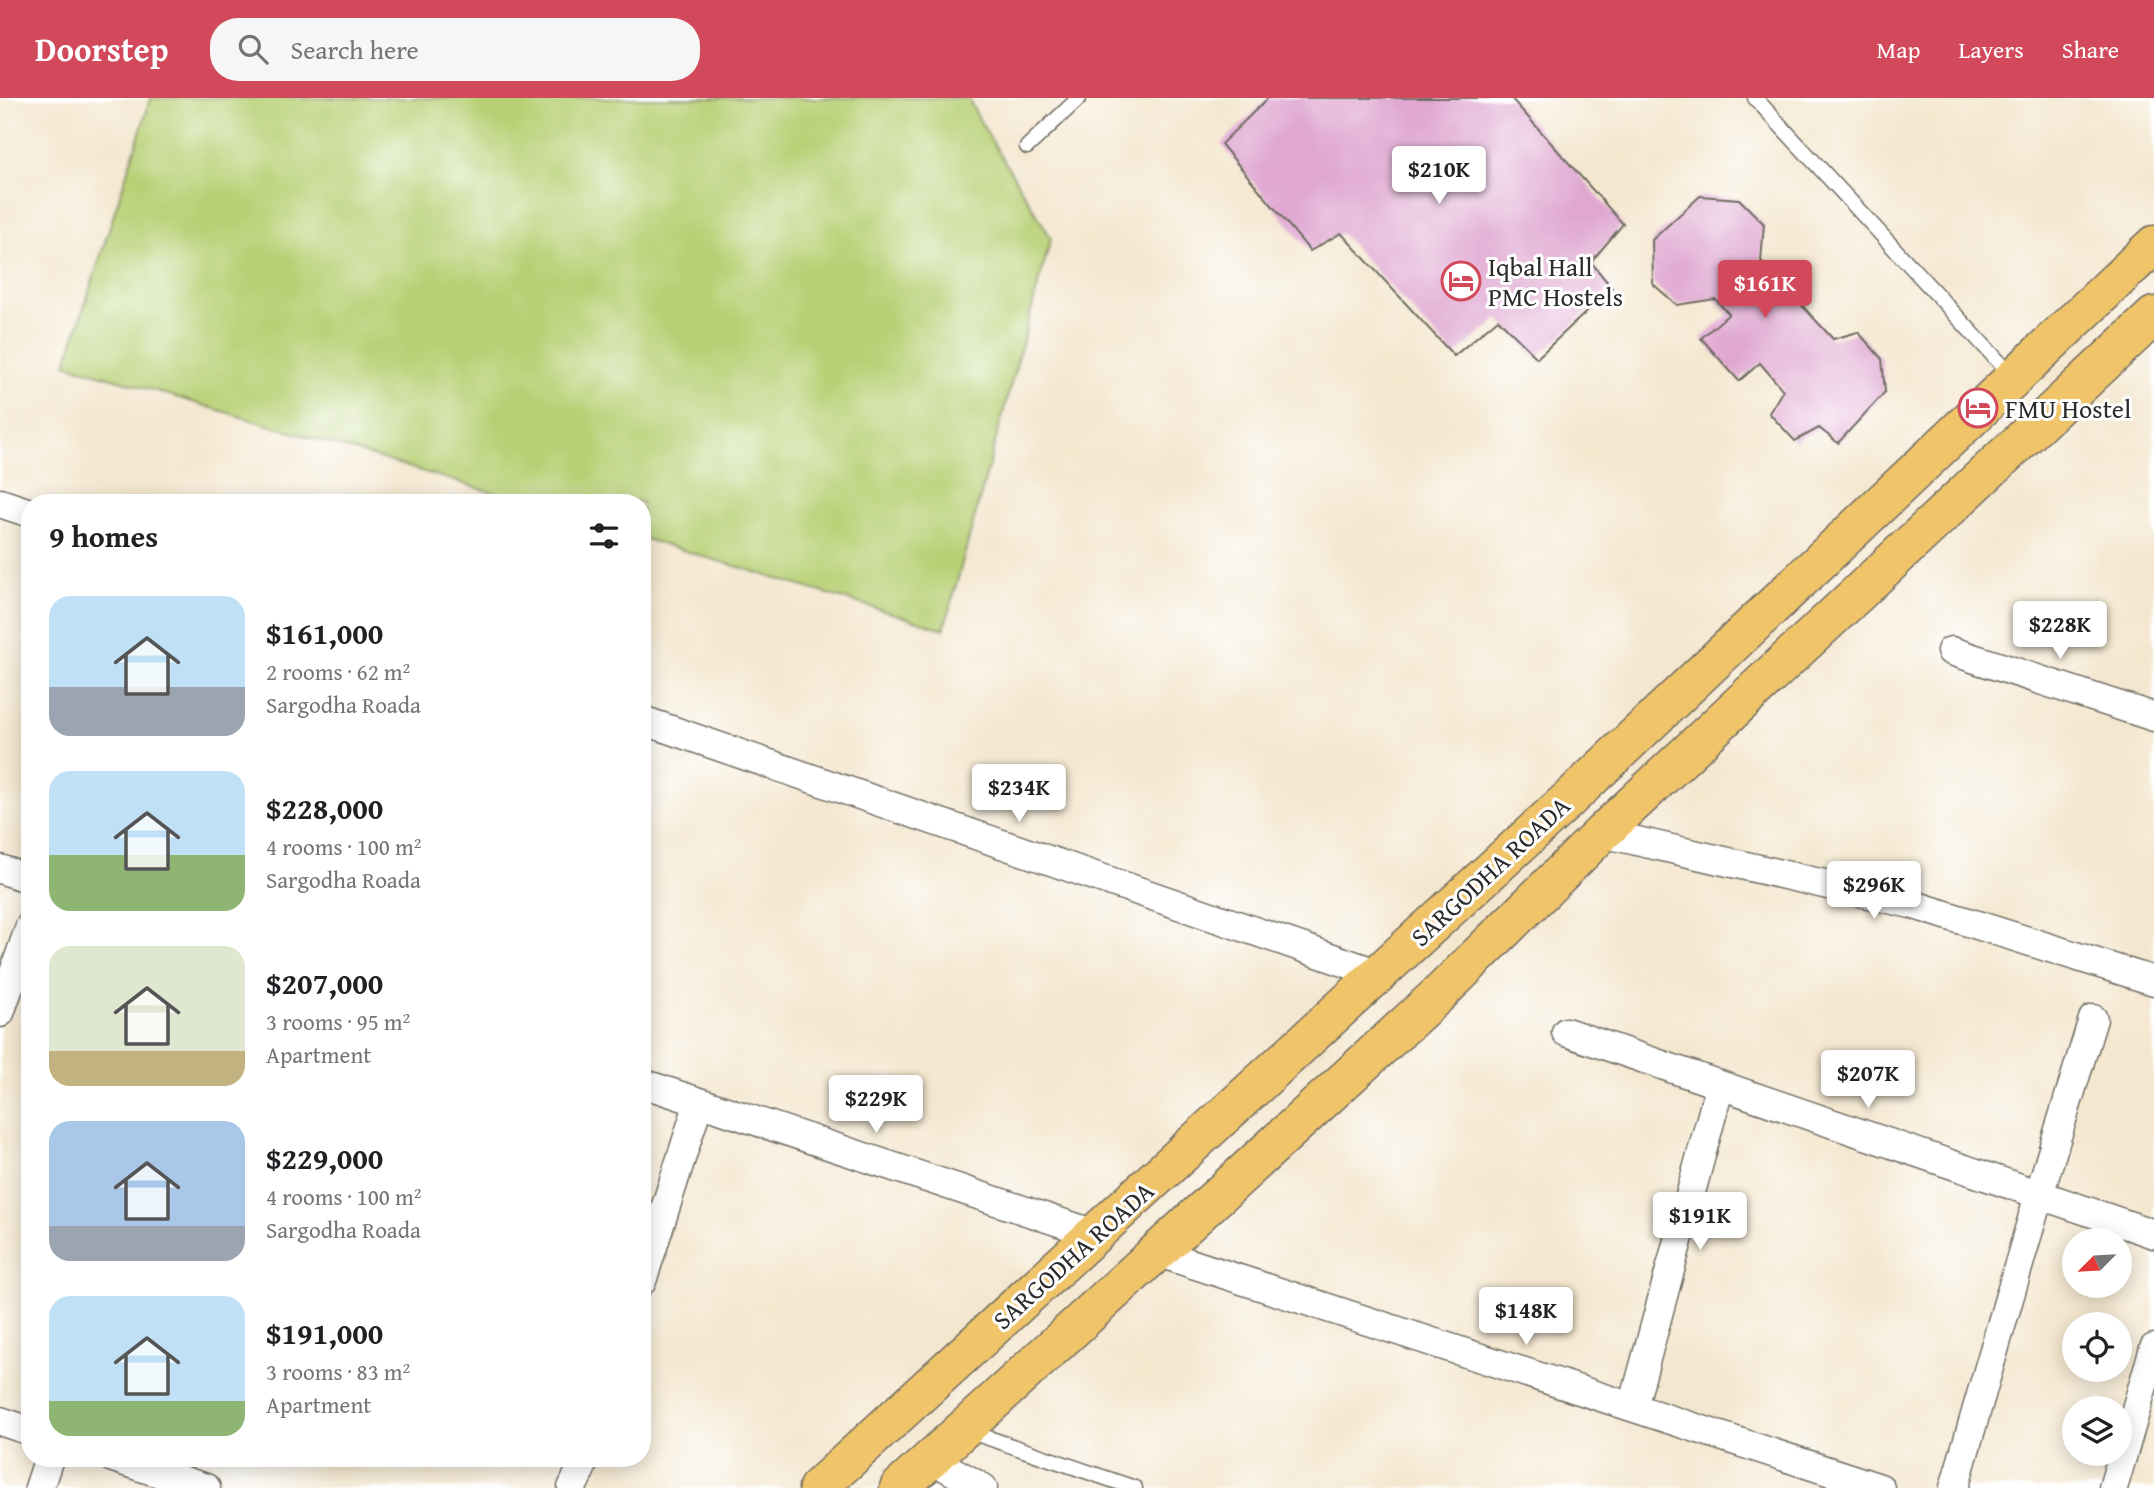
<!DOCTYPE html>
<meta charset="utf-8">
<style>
:root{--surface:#fff;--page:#f6f6f6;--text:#202124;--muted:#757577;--accent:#d1495b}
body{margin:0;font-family:"Gentium Book Plus",serif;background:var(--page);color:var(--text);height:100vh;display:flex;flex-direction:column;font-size:26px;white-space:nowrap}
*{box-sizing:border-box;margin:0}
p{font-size:23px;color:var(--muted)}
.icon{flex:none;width:38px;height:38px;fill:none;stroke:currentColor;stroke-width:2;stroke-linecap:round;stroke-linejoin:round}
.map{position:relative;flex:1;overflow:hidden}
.panel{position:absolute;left:21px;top:396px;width:630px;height:973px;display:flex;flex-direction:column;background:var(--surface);border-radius:28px;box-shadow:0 4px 18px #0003}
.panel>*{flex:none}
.needle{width:46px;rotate:246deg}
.controls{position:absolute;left:2062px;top:1130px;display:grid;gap:14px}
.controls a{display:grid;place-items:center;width:70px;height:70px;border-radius:50%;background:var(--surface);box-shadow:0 4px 18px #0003;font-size:35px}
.price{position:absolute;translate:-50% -60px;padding:0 16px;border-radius:7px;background:#fff;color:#222;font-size:23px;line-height:46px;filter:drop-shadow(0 2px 4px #0008)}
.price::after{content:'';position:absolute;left:50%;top:42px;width:21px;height:16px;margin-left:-10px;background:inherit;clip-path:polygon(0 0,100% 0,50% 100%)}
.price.selected{background:var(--accent);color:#fff}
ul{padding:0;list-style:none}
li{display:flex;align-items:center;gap:21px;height:175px;padding:0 28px}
li span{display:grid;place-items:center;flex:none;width:196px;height:140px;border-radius:21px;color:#555}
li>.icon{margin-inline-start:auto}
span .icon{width:84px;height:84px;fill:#fffc;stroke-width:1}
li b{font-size:30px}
h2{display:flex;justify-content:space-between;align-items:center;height:84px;padding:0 28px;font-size:30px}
header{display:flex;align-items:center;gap:42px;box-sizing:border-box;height:98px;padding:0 35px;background:var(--accent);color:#fff}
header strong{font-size:33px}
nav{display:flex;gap:38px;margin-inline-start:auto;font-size:24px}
.search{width:490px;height:63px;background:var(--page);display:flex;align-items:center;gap:18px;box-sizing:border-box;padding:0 24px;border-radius:28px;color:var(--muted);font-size:26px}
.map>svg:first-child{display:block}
.green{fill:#b8d075;stroke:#727e50;stroke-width:2}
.building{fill:#e0a8d1}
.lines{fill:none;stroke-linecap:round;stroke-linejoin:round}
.service-casing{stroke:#716d64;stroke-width:17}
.minor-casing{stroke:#716d64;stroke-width:31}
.trunk-casing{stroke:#716d64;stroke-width:41}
.service{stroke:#fff;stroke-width:14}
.minor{stroke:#fff;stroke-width:28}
.trunk{stroke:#f0c469;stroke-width:38}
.labels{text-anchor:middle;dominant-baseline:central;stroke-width:6;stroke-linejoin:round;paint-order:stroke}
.poi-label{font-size:26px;fill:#2b2b2b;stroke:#fff;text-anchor:start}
.street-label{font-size:26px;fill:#2b2b2b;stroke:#fff}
</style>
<header>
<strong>Doorstep</strong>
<div class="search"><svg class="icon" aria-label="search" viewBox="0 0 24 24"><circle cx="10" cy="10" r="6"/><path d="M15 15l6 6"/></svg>Search here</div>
<nav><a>Map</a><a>Layers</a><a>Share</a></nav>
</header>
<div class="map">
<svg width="2154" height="1390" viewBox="0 0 2154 1390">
<rect width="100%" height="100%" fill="#fff"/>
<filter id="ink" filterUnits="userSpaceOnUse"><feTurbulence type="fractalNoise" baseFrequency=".0143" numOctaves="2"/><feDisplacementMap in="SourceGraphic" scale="14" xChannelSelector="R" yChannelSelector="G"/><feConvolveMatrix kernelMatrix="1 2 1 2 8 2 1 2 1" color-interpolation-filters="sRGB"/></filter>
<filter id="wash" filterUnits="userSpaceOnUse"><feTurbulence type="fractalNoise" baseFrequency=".00686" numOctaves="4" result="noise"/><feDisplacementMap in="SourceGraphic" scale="28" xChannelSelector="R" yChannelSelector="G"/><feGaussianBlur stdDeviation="1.57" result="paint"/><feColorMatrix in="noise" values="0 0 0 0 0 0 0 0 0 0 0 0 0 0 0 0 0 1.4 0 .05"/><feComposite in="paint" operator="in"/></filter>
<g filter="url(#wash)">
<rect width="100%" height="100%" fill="#f4e7cf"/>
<path class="green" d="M151,0H968L981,25L1051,140L944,531L642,440V404H524L66,266Z"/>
<g id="blocks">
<path class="building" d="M1268,0H1511L1623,126L1591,164L1612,190L1537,260L1498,221L1454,258L1341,135L1310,153L1221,46Z
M1700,98L1739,101L1764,126L1761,163L1833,241L1858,234L1882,261L1885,294L1838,345L1819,330L1795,343L1769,315L1783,292L1760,265L1739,283L1701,240L1729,216L1715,201L1677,207L1653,186L1652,142Z"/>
</g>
</g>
<g filter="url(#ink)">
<use href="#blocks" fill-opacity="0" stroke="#716d64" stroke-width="2"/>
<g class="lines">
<defs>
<path id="service" d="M1755,0L2013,279
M1027,49L1079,0
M968,1333L1135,1390"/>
<path id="minor" d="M0,405L30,415
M1951,553L2154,619
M642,622L1379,876
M1602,735L1911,806L2154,883
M0,771L30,781
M0,915L30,828
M1566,934L2154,1136
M642,985L1095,1136
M1156,1154L1880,1390
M642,1183L699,1004
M1633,1309L1720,987
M0,1323L30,1333
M113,1360L206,1390
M931,1361L983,1390
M39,1390L49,1360
M572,1390L586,1360
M1954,1390L2039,1097L2093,921
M2113,1390L2154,1250"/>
<path id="trunk" d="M818,1390L1569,701L2154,147
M899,1390L1440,895L1602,735L2154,218"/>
</defs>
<use href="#service" class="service-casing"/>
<use href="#minor" class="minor-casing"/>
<use href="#trunk" class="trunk-casing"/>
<use href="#service" class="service"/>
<use href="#minor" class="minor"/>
<use href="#trunk" class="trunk"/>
</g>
</g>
<defs>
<symbol id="hotel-ring" viewBox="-11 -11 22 22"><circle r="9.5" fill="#fff" stroke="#d1495b" stroke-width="1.5"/><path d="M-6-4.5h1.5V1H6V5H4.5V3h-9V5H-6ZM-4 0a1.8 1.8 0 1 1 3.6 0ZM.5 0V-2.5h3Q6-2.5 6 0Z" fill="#d1495b"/></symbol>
</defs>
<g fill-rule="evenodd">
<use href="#hotel-ring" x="1439" y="161" width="44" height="44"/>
<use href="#hotel-ring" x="1956" y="288" width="44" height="44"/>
</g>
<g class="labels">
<g class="poi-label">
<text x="1488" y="168">Iqbal Hall<tspan x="1488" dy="30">PMC Hostels</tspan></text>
<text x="2005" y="310">FMU Hostel</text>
</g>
<g class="street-label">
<text transform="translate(1490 773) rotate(-43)">SARGODHA ROADA</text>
<text transform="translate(1073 1157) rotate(-42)">SARGODHA ROADA</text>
</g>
</g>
</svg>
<div class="controls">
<a><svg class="needle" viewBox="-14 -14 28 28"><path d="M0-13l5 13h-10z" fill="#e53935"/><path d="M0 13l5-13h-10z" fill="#757577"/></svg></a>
<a><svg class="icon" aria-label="locate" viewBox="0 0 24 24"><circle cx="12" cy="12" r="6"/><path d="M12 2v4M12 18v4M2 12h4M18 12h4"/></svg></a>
<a><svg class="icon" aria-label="layers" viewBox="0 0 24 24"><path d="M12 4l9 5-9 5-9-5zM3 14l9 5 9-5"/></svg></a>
</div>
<b class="price" style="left:1439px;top:108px">$210K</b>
<b class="price selected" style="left:1765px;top:222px">$161K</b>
<b class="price" style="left:2060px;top:563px">$228K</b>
<b class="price" style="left:1019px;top:726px">$234K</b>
<b class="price" style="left:1874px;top:823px">$296K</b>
<b class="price" style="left:1868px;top:1012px">$207K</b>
<b class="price" style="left:876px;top:1037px">$229K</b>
<b class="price" style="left:1700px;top:1154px">$191K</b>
<b class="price" style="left:1526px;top:1249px">$148K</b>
<section class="panel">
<h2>9 homes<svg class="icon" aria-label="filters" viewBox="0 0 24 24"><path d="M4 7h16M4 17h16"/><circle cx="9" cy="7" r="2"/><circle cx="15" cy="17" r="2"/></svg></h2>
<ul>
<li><span style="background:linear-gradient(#bfe0f5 65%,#9aa5b1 0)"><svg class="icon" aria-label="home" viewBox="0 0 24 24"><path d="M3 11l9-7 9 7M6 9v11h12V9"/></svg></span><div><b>$161,000</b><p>2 rooms · 62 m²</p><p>Sargodha Roada</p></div></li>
<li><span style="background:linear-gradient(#bfe0f5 60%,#8fb573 0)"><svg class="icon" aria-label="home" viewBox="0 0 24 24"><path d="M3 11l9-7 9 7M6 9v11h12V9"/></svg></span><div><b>$228,000</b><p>4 rooms · 100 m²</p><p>Sargodha Roada</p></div></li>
<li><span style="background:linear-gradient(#dfe7d0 75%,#c2b280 0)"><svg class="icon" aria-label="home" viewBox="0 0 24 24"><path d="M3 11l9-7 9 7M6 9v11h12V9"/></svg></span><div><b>$207,000</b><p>3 rooms · 95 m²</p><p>Apartment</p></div></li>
<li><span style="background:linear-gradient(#a9c7e8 75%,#9aa5b1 0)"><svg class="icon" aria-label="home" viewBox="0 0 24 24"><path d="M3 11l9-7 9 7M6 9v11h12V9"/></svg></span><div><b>$229,000</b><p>4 rooms · 100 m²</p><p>Sargodha Roada</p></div></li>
<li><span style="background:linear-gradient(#bfe0f5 75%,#8fb573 0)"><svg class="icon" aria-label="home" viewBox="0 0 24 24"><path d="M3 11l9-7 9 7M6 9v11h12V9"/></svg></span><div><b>$191,000</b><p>3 rooms · 83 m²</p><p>Apartment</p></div></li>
</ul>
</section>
</div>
